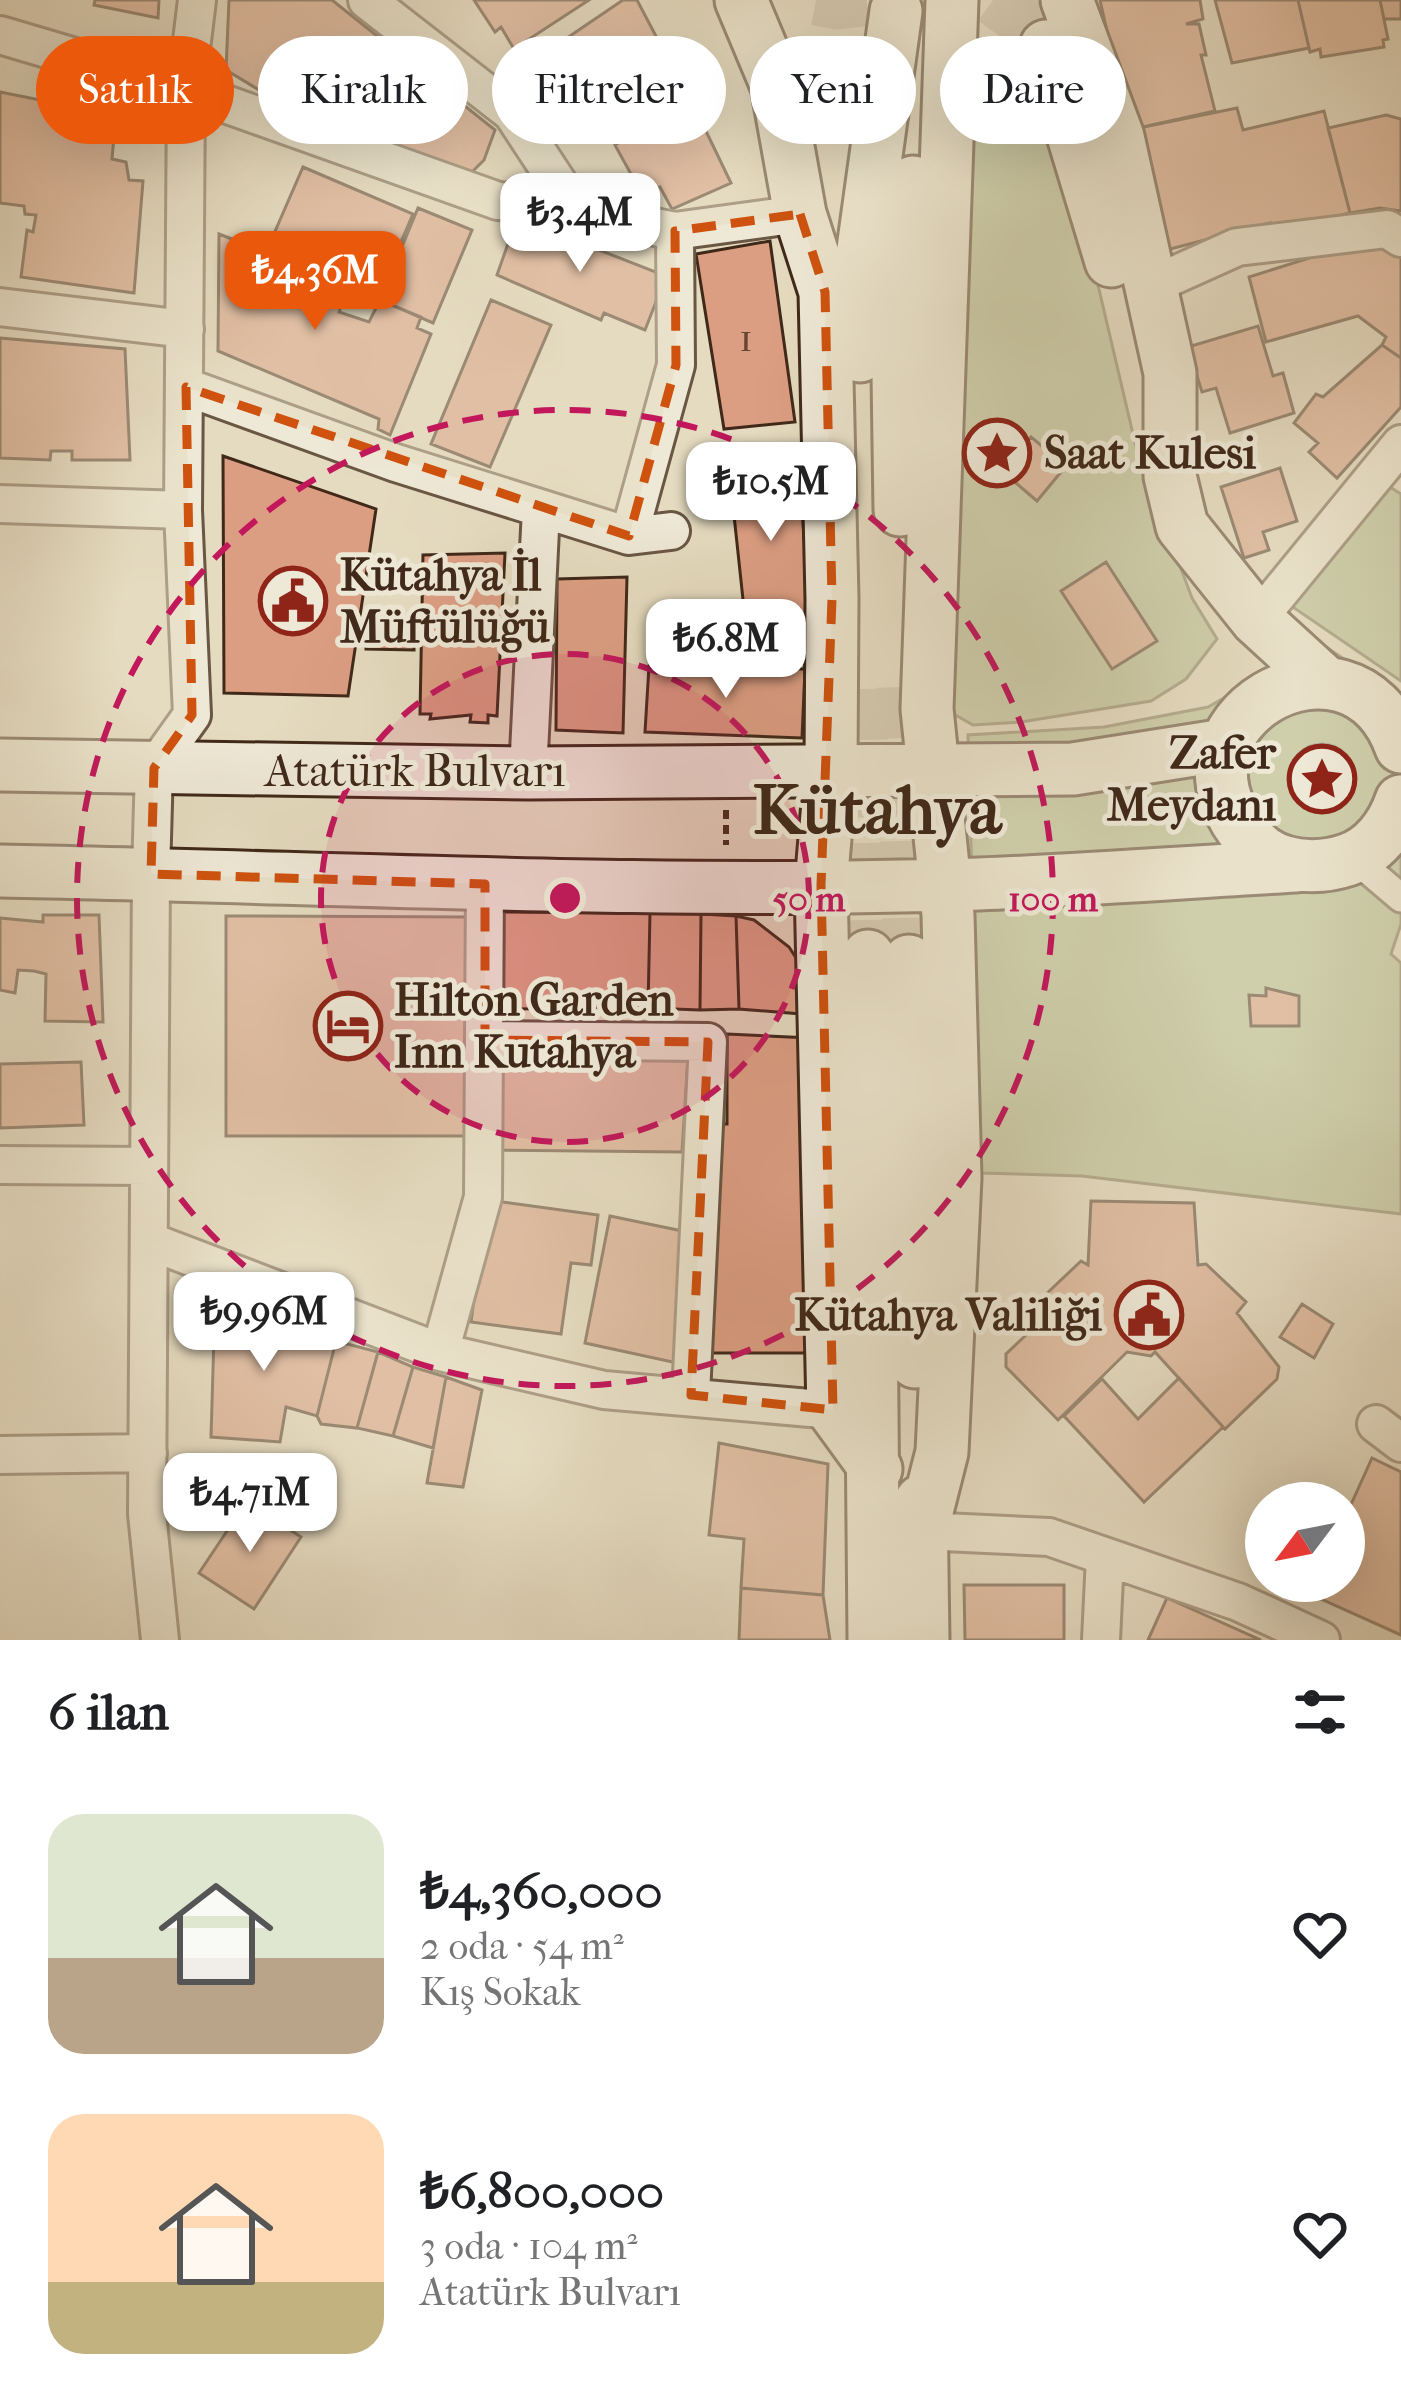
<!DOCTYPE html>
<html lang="tr">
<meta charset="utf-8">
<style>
:root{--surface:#fff;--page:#f2f2f2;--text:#202124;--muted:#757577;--accent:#ea580c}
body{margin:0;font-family:"IM FELL French Canon",serif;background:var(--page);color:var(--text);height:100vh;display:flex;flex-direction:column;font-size:45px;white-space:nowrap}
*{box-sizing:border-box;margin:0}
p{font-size:39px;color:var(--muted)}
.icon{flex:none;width:66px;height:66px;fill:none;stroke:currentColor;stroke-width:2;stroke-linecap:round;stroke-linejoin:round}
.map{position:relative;height:1640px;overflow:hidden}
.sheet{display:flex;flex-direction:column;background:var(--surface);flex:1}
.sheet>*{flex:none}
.hud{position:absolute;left:36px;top:36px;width:1329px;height:108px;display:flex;gap:24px}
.needle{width:78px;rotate:238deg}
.fabs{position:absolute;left:1245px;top:1482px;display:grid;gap:24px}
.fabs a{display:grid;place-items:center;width:120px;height:120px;border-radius:50%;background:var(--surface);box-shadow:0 12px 48px #0002;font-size:60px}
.price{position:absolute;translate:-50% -102px;padding:0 27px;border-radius:24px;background:#fff;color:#222;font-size:39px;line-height:78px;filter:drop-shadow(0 3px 6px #0008)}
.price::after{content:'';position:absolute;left:50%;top:72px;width:36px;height:27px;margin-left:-18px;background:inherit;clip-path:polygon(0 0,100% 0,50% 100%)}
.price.selected{background:var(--accent);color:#fff}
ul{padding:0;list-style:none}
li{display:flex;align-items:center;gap:36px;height:300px;padding:0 48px}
li span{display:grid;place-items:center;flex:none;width:336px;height:240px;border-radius:36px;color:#555}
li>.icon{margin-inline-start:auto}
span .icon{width:144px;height:144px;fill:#fffc;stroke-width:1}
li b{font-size:51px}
h2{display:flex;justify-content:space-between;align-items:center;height:144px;padding:0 48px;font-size:51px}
.pill{padding:0 42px;border-radius:54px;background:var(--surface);box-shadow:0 12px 48px #0002;font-size:42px;line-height:108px}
.pill.selected{background:var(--accent);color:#fff}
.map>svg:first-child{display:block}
.green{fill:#b4c093;stroke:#7a7456;stroke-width:3}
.water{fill:#96bbb1;stroke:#748174;stroke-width:3}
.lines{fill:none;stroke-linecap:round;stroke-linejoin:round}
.shore{stroke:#6b7265;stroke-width:3}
.building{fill:#dc9e83;stroke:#402919;stroke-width:3}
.secondary-tunnel{stroke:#c4b79f;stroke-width:51;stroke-dasharray:51 26;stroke-linecap:butt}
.pedestrian-casing{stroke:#695643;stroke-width:33}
.minor-casing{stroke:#695643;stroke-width:42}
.secondary-casing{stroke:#402919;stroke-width:57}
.path{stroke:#402919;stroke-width:6;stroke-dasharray:9 6;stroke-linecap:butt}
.pedestrian{stroke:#eee8d6;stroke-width:27}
.minor{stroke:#eee8d6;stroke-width:36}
.secondary{stroke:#eee8d6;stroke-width:51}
.marked{fill:none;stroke:#cf520e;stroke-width:9;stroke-dasharray:24 15;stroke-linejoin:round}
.ring{fill:none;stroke:#c2185b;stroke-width:6;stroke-dasharray:21 15}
.labels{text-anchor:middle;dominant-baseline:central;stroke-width:10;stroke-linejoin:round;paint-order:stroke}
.number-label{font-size:39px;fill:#674634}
.poi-label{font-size:45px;font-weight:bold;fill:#402919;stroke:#eee8d6;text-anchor:start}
.street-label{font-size:45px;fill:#402919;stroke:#eee8d6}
.town-label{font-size:69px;font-weight:bold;fill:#402919;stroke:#eee8d6}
.centre{fill:#c2185b;stroke:#eee8d6;stroke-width:6}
.ring-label{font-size:36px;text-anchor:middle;font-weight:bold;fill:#c2185b;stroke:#eee8d6;stroke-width:10;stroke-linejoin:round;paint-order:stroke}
</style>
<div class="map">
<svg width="1401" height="1640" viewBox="0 0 1401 1640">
<rect width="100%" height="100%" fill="#e5dbc0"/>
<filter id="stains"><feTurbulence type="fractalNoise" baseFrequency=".00167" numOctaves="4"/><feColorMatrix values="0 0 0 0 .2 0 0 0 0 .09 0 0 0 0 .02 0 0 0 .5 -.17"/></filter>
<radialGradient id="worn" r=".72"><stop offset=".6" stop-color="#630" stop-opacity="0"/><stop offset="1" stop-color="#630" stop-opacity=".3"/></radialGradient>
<path class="green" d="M1000,67L1066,149L1137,451L1192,598L1217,639L1186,679L1151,701L1021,722L973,725L950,712L956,114Z
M1390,487L1401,494V681L1287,603Z
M1320,643L1401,697V924L1391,954L1401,963V1214L1082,1176L980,1173L968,735L1104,727L1208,707Z"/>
<path class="water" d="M1289 777a33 33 0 1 1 66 0a33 33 0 1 1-66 0Z"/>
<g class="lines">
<path class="shore" d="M1302 777a20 20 0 1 1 40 0a20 20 0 1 1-40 0Z"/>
</g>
<path class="building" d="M95,0H159L158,18L94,5Z
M229,0H332L495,130L484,160L469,175L274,99L226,70Z
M474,0H589L514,49L501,27L495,32Z
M623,0H637L679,80L587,135L530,63Z
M1100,0H1200L1203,19L1186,24H1199L1206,55H1201L1215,111L1129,130Z
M1215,0H1298L1309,48L1232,63Z
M1298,0H1380L1388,39L1383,40L1384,47L1321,57L1320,49L1310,52Z
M1380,0H1401V19H1384Z
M0,92L110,114L105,135L114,136L112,159L126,162L129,180L143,181L134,293L21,277L27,230L33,232L36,215L25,214L24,206L0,203Z
M691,100L731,183L672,209L660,187L643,196L615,145Z
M1237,108L1243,130L1324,111L1350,213L1270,232V223L1159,252L1129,130Z
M1386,115L1401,119V211L1380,208L1350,213L1328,128Z
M303,167L413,214L384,281L311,249L307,259L270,243Z
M418,208L472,230L433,323L380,300Z
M517,218L666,276L645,330L604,313L601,320L497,275Z
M219,234L324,275L322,282L344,296L339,312L369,322L380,300L421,317L417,328L431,334L390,435L378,429L379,419L218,351Z
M770,241L795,422L724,429L696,254Z
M1363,241L1401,249V358L1382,345L1386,337L1358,316L1266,342L1249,277Z
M491,300L551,325L490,467L431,444Z
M1258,326L1273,376L1283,373L1294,413L1230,433L1216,388L1202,392L1188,347Z
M0,338L125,349L130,460H72V451H51L50,460L0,458Z
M1382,345L1401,358V407L1337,478L1309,452L1318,443L1294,423L1316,394L1323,397Z
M1031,437L1066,466L1037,501L1003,472Z
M797,449L812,635L747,637L728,459Z
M223,456L376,509L348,696L224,693Z
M1280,468L1297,521L1263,532L1269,550L1244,558L1221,487Z
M505,553L497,716L488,715V723L470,722L471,715L430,719L431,714H420L423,555Z
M1106,562L1157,641L1112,669L1061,591Z
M627,577L623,733L556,730L557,579Z
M365,618L414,619V650L366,649Z
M649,666L805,669L802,738L645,732Z
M494,912L650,913L648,1008L492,1009Z
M650,913L701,914L700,1010L648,1008Z
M701,914L736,916L739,1009L700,1010Z
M43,915H99L103,1022L45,1021L46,974L34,971L18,970L15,993L0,990V918L43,922Z
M226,916L470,917V1136H226Z
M736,916L754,920L789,947L800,964L802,1014L739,1009Z
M1266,988L1299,996V1026H1251L1249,995L1266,996Z
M727,1034L810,1038L811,1353H709L717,1124H727Z
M494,1055L688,1058L682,1152L491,1150Z
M81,1062L84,1125L0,1128V1064Z
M487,1200L598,1215L591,1265L571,1263L561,1334L471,1322Z
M1091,1201L1194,1203L1198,1265L1206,1264L1246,1302L1237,1313L1279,1367L1277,1379L1225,1429L1155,1352L1151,1356L1127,1352L1058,1420L1006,1367V1354L1045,1317L1059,1327L1067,1322L1042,1298L1081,1261L1088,1265Z
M610,1216L692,1233L677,1363L585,1343Z
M215,1302L336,1341L317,1416L286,1407L280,1442L211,1437Z
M1302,1304L1333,1324L1314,1358L1280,1337Z
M336,1341L378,1352L357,1428L321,1424L317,1416Z
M378,1352L413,1367L393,1436L357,1428Z
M413,1367L446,1377L433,1448L393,1436Z
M446,1377L482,1390L463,1487L427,1483Z
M1179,1378L1223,1427L1144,1502L1064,1416L1102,1379L1138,1419Z
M719,1443L828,1464L823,1595L741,1588L744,1539L709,1535Z
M1372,1458L1401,1472V1635L1310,1594L1316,1581H1344V1520Z
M247,1501L301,1537L254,1609L199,1573Z
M964,1585H1064V1640H965Z
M741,1588L823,1595L830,1640H739Z
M1167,1598L1261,1640H1148Z"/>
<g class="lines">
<path class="secondary-tunnel" d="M816,0L837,4L871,0
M993,0L1028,25L1046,46
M902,687L909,961
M862,689L868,956"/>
<defs>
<path id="pedestrian" d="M1354,858L1401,898"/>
<path id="minor" d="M367,0L512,113L577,212
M0,35L186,90L197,0
M1148,287L1237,247L1387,229L1401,238
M0,307L185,329
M186,387L396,463L629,536L671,531
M0,504L183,510
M629,536L676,365L675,231
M1257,620L1401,444
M528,773L541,509
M485,1040L708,1042L691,1395
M0,1165L149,1166
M149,1241L440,1352L604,1390L833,1410
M440,1352L483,1197L485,884
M1376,1424L1401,1443
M0,1455L148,1453
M922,1531L1049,1537L1238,1602L1321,1640
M160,1640L147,1514L151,874L154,768L192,715L183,510L186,90L498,201L533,203L675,231L800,214
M1101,1640L1105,1557"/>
<path id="secondary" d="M741,0L777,86L800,214L825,292L832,599L831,768L821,885L833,1410L876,1469
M1067,0L1118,137L1170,373V476L1182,526L1257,620L1325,682
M1046,46L1111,261
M860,356V271L896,11
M900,510L897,306L913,182
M1401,747C1351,607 1143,723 1253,843C1276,868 1317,870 1347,860C1374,851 1392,827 1401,801
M0,765L528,773L1073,769L1225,745
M0,871C326,877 653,895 979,884C1085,880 1190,872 1296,866
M868,956L874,1640
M909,961L915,1362
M921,1501L923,1640
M922,1531L942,1452L955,1178L948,915L927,709L952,0"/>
</defs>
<use href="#pedestrian" class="pedestrian-casing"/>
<use href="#minor" class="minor-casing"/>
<use href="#secondary" class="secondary-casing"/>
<path class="path" d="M726,810V845"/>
<use href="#pedestrian" class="pedestrian"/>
<use href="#minor" class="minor"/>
<use href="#secondary" class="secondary"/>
</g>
<path d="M0 0H1401V1640H0ZM800,214L825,292L832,599L821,885L833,1410L691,1395L708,1042L485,1040V884L151,874L154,768L192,715L186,387L629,536L676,365L675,231Z" fill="#e5dbc0" fill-opacity=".55" fill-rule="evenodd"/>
<path class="marked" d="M800,214L825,292L832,599L821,885L833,1410L691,1395L708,1042L485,1040V884L151,874L154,768L192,715L186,387L629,536L676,365L675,231Z"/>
<circle cx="565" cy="898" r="244" fill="#c2185b" fill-opacity=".12"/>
<g class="ring">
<circle cx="565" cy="898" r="244"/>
<circle cx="565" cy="898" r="488"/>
</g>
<defs>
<symbol id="sight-ring" viewBox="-11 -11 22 22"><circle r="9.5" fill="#eee8d6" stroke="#8f2418" stroke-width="1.5"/><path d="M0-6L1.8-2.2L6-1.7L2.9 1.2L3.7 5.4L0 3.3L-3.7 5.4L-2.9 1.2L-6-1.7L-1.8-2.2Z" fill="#8f2418"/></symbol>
<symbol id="civic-ring" viewBox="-11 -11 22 22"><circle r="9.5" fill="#eee8d6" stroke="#8f2418" stroke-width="1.5"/><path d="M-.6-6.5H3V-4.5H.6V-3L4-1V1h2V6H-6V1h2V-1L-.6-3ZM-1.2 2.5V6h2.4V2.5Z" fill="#8f2418"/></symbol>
<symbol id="hotel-ring" viewBox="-11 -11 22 22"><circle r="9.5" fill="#eee8d6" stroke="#8f2418" stroke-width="1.5"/><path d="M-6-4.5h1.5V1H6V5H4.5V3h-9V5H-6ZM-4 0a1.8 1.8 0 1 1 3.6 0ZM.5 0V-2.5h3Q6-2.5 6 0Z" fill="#8f2418"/></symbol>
</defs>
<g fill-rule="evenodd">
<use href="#sight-ring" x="959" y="415" width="76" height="76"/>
<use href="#civic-ring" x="255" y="563" width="76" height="76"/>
<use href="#sight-ring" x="1284" y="741" width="76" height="76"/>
<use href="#hotel-ring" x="310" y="988" width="76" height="76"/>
<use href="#civic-ring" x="1111" y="1277" width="76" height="76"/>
</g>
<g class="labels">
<g class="number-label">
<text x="746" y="338">1</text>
</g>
<g class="poi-label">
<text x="1044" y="453">Saat Kulesi</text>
<text x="340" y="575">Kütahya İl<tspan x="340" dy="52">Müftülüğü</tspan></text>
<text x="1276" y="753" text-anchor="end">Zafer<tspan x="1276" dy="52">Meydanı</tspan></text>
<text x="394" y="1000">Hilton Garden<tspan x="394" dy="52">Inn Kutahya</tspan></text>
<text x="1102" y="1315" text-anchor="end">Kütahya Valiliği</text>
</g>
<g class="street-label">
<text x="415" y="771">Atatürk Bulvarı</text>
</g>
<g class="town-label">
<text x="877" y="810">Kütahya</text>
</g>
</g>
<circle cx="565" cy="898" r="18" class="centre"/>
<g class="ring-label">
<text x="809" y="911">50 m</text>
<text x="1053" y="911">100 m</text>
</g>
<rect width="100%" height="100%" filter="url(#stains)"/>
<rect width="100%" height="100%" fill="url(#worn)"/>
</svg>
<div class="fabs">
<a><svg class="needle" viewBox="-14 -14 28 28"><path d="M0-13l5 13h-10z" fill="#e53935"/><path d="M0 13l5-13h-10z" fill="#757577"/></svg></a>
</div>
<b class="price" style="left:580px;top:275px">₺3.4M</b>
<b class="price selected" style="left:315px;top:333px">₺4.36M</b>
<b class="price" style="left:771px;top:544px">₺10.5M</b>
<b class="price" style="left:726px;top:701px">₺6.8M</b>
<b class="price" style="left:264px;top:1374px">₺9.96M</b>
<b class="price" style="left:250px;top:1555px">₺4.71M</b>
<div class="hud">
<a class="pill selected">Satılık</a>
<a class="pill">Kiralık</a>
<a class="pill">Filtreler</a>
<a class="pill">Yeni</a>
<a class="pill">Daire</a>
</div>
</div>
<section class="sheet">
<h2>6 ilan<svg class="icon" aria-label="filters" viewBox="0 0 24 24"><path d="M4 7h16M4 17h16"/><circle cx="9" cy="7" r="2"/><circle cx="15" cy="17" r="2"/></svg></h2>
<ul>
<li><span style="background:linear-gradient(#dfe7d0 60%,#b9a48a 0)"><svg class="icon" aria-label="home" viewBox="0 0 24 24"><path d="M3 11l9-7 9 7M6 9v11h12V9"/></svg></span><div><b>₺4,360,000</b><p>2 oda · 54 m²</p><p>Kış Sokak</p></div><svg class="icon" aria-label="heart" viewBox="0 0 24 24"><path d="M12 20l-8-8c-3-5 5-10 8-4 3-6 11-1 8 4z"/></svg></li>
<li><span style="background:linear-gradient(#ffd9b3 70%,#c2b280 0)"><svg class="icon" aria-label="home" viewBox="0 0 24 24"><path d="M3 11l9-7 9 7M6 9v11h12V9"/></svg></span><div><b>₺6,800,000</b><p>3 oda · 104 m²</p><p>Atatürk Bulvarı</p></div><svg class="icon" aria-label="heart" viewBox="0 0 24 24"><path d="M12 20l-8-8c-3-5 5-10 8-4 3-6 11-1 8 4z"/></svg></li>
</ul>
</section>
